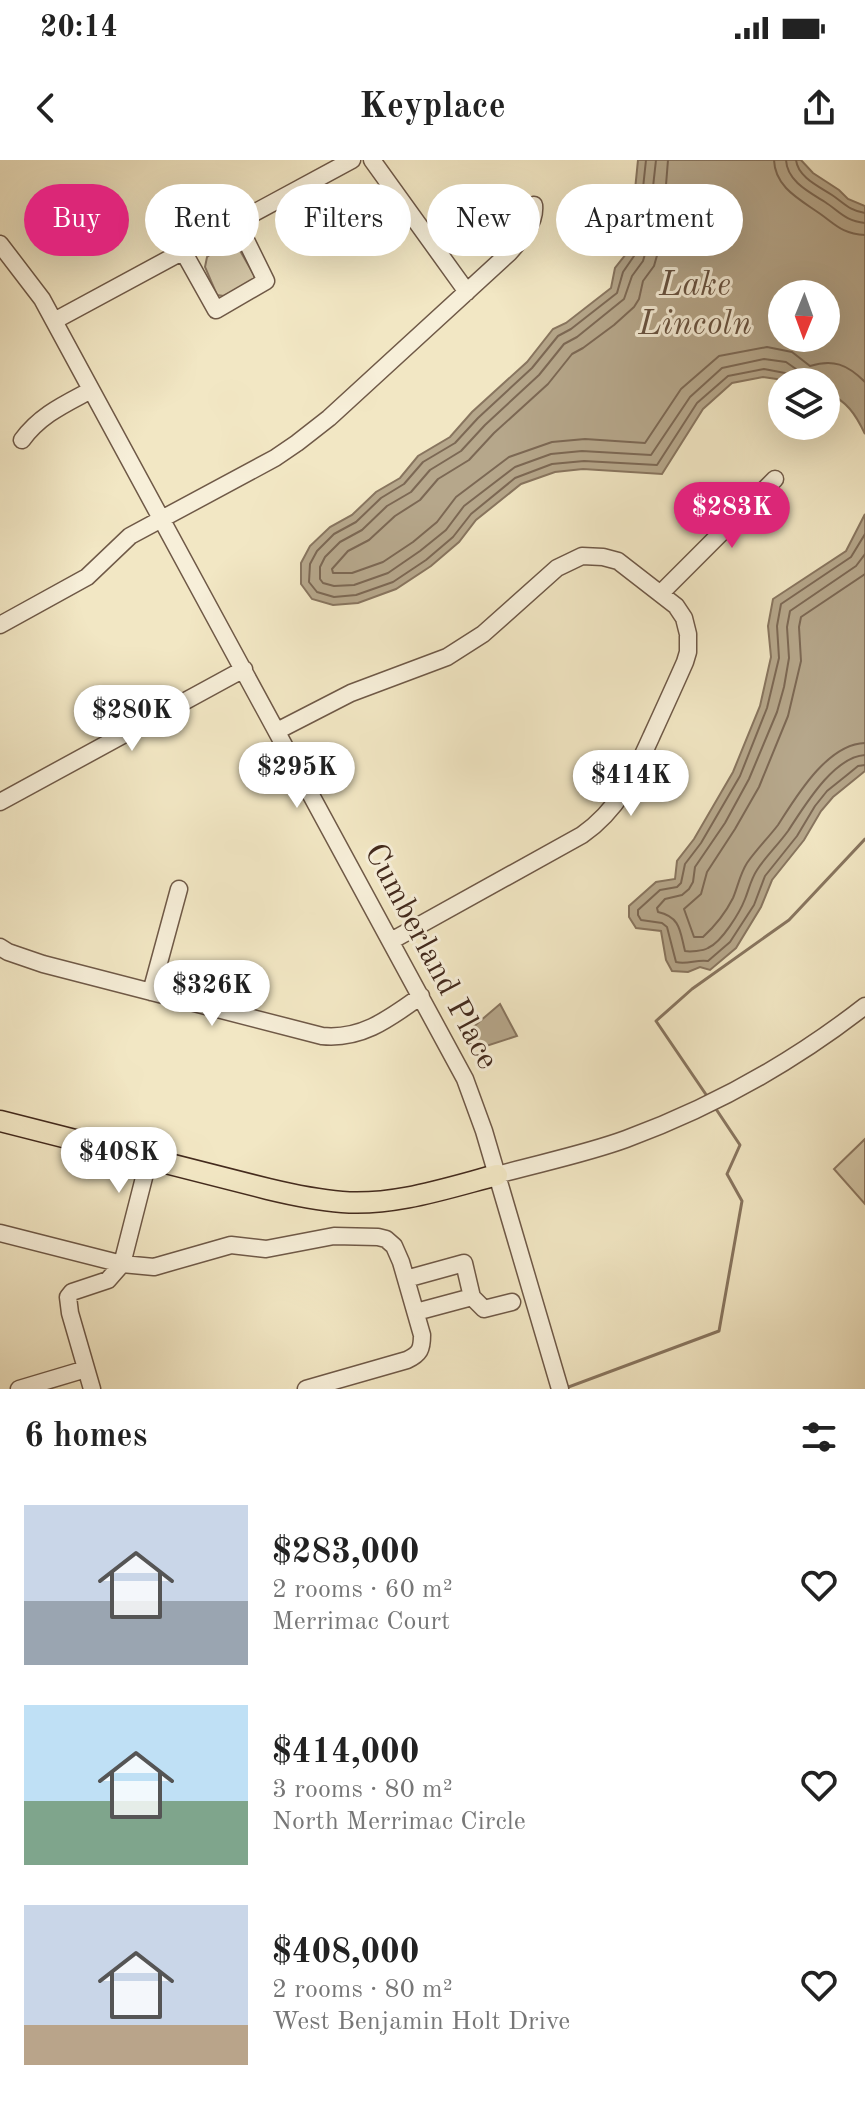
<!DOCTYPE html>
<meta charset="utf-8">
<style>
:root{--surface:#fff;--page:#f2f2f2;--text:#222;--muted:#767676;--accent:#db2777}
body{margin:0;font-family:"Old Standard TT",serif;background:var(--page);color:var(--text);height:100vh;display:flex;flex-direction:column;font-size:30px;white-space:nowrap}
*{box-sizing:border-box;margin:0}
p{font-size:26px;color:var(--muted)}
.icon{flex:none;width:44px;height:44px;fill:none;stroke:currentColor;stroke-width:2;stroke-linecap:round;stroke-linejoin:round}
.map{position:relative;height:1229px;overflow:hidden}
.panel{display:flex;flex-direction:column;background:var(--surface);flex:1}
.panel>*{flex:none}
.hud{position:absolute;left:24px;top:24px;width:818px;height:72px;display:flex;gap:16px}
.needle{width:52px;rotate:181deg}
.tools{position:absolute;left:768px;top:120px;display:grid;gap:16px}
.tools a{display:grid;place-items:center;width:72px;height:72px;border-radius:50%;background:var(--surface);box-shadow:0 8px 32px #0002;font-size:40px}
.price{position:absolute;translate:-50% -68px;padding:0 18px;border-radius:28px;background:#fff;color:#222;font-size:26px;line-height:52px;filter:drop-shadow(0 2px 4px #0008)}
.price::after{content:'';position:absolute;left:50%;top:48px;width:24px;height:18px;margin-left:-12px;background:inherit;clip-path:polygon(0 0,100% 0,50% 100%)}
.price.on{background:var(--accent);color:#fff}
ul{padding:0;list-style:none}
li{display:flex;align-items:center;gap:24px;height:200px;padding:0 24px}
li span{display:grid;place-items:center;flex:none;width:224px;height:160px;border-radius:0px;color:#555}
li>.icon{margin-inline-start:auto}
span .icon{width:96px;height:96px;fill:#fffc;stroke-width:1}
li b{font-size:34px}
h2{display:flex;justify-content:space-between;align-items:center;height:96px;padding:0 24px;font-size:34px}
.pill{padding:0 28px;border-radius:36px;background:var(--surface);box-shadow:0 8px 32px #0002;font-size:28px;line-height:72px}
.pill.on{background:var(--accent);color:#fff}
.status{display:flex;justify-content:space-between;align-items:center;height:56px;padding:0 40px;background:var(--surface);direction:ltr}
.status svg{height:22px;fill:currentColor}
header{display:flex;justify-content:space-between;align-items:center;height:104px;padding:0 24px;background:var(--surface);font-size:36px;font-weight:700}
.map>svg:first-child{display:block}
.green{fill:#d4c7a8;stroke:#8c7862;stroke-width:2}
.water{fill:#b6a78b;stroke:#88755f;stroke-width:2;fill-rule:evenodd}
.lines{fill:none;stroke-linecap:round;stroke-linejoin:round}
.shore{stroke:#7c6854;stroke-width:2}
.stream{stroke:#88755f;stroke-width:3}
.minor-casing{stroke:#6f5947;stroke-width:19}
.major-casing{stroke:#432a1d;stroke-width:23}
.minor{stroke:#f7efd9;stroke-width:16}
.major{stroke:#f2e7c4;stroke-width:20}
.labels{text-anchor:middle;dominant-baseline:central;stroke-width:6;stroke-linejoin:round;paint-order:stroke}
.street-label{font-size:32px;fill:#432a1d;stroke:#f7efd9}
.water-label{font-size:34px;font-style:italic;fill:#66503e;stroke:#f7efd9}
</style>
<div class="status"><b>20:14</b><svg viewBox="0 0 49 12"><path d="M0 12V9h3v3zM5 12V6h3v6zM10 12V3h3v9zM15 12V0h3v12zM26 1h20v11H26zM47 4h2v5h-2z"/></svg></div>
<header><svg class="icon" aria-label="back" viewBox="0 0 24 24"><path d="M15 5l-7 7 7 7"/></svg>Keyplace<svg class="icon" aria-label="share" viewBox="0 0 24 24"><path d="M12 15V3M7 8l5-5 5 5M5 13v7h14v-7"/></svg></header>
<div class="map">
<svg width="865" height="1229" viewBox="0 0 865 1229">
<rect width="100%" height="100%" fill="#f2e7c4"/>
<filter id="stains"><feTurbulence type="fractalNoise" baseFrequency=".0025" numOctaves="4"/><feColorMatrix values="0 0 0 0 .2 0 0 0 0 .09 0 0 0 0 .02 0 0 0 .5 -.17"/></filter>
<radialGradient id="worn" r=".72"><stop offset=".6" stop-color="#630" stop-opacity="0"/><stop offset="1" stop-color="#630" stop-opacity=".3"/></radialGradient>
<path class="green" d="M226,83L238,87L254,115V120L224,136L217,135L205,107L207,97Z
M865,979V1044L834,1009Z"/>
<path class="water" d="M638,0H801L813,13L839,30L848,39L865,46V274C855,253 847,242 826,231V222H797L763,217L732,223L703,249L662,314L583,309L555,312L521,324L476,360L459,382L431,406L396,429L358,443L333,445L312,439L301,424V403L310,386L330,367L352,355L376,332L400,318L418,296L450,277L472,252L527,202L553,169L566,163L611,128L615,108L626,94L640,44L635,30ZM826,134V178H782V134Z
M865,354V611L833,637L821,651L804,680L772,720L761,747L736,788L710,810L700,807L688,812L672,811L666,800L661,771L636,768L629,757V746L656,722L675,719L677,701L694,679L733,612L760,546L771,497L768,466L773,439L846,391Z
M500,844L517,876L480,888L472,868Z"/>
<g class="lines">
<path class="shore" d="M646,0L643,28L648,46L634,96L623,112L617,133L571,169L558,176L532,208L478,258L455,283L423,302L404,324L381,338L356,362L334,374L317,391L310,404L309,422L317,432L334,437L356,435L393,422L426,400L453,377L471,354L515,318L552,304L584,301L657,305L697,243L728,216L764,209L785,213L789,217L790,222
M656,0L653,27L658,40V48L643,101L632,116L624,139L577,177L564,184L539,215L485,265L461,291L430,310L411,332L387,346L362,370L340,382L325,397L320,407V419L323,423L334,426L354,425L388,413L420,391L446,370L464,346L515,307L551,294L582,291L651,295L690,237L722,208L764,199L786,202L796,209L800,222
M668,0L666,25L670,40V50L654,106L643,121L639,139L634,147L614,165L583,188L572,194L548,224L494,273L469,300L438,319L420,340L395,356L369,380L348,391L332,409L333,413H352L383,402L413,382L437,362L456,337L509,297L552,282L585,279L645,283L681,229L719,196L767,187L792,192L810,206C833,199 847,204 865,222
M774,0C775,27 799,39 819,53C835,64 842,74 865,75
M786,0C787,21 809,32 825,42C839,51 845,61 865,63
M796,0C798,17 818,26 832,35C844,43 850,51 865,53
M865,374L851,397L781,444L777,466L779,498L767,548L740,616L701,683L685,704L681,723L677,727L660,730L638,750V755L641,760L662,763L667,767L676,802C687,805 697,799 708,801L730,782L754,745L765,716L797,676L815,646L827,631L847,615L858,606L865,605
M865,394L856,406L790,451L787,467L789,498L784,527L777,552L749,619L725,663L695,707L693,722L689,729L682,735L665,739L657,748L658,752C681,757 680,772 685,791C690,792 703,791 708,788C722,782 740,752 745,739C749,729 751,719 757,710C766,696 778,685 788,671C804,647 833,597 865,595
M865,414L801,457L799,467L801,501L788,556L759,627L735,669L707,712L701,734L684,749L694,777H703C715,766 726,752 733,738C738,726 740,714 747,703C756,690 768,678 778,665C796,637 827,584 865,583"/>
<path class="stream" d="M707,936L656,861L692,829L789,760L865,679
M566,1228L719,1171L742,1041L727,1014L740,985L714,946"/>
<defs>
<path id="minor" d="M372,0L467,132
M0,84L42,139L465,919L484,971L560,1229
M183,91L216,150L266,121L237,62
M54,161L352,0
M22,280C40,255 65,244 91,230
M661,433L775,319
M0,465L87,417L130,376L275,298L297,283L329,258L509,93C521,80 536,63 534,45
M277,571L351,533L447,497L483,474L557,408L582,396L603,397L618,401L676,446L684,458L688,474V492L685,502C674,527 663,551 652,575C634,615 619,649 582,675L391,781
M0,642L244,509
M0,787L8,792L43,804L322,876C362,880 390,858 421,836
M151,832L179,729
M497,1015C540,1003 585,994 626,979C713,947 792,903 865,846
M0,1073L122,1104L154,1107L231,1085L266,1089L334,1076L378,1077L386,1079L394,1086L401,1102L422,1175C422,1189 420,1194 407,1200L306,1229
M406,1119L464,1103L472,1137L416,1152
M472,1137L484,1149L512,1142
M19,1229L86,1209
M92,1229L70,1153L68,1137L72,1132L108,1120L122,1104L149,998"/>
<path id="major" d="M0,961L268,1029C293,1035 317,1040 342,1042C395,1046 447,1028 497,1015"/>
</defs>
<use href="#minor" class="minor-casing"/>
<use href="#major" class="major-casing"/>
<use href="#minor" class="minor"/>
<use href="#major" class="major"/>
</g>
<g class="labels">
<g class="street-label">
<text transform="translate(430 797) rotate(62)">Cumberland Place</text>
</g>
<g class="water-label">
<text x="695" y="126">Lake<tspan x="695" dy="39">Lincoln</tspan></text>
</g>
</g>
<rect width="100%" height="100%" filter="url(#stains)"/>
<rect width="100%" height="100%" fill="url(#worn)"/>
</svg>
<div class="tools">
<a><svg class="needle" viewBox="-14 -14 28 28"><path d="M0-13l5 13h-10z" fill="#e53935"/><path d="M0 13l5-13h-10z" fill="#767676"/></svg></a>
<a><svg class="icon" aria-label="layers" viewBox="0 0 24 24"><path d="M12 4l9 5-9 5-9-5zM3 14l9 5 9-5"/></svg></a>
</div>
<b class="price on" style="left:732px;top:390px">$283K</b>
<b class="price" style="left:132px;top:593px">$280K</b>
<b class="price" style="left:297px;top:650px">$295K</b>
<b class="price" style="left:631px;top:658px">$414K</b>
<b class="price" style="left:212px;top:868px">$326K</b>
<b class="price" style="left:119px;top:1035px">$408K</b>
<div class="hud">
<a class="pill on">Buy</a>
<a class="pill">Rent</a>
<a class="pill">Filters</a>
<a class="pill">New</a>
<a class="pill">Apartment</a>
</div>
</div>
<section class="panel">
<h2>6 homes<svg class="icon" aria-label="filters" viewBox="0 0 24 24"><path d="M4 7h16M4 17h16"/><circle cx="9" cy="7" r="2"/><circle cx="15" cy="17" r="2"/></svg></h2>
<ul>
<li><span style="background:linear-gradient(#c9d6e8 60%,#9aa5b1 0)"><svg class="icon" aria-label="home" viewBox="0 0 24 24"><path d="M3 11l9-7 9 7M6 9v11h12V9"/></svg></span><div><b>$283,000</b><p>2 rooms · 60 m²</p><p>Merrimac Court</p></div><svg class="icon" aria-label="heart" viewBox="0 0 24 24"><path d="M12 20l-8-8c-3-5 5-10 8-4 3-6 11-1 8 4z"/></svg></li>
<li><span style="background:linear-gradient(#bfe0f5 60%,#7fa58c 0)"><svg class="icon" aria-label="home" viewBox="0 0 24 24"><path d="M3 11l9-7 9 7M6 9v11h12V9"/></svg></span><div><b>$414,000</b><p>3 rooms · 80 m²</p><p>North Merrimac Circle</p></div><svg class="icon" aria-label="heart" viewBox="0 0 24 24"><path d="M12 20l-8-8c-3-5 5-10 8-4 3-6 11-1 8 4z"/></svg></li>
<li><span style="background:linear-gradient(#c9d6e8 75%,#b9a48a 0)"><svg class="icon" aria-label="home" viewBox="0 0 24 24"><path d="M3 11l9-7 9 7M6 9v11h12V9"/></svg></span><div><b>$408,000</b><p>2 rooms · 80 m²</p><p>West Benjamin Holt Drive</p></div><svg class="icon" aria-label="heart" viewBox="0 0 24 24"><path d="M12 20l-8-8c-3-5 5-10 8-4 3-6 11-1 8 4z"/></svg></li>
</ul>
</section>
